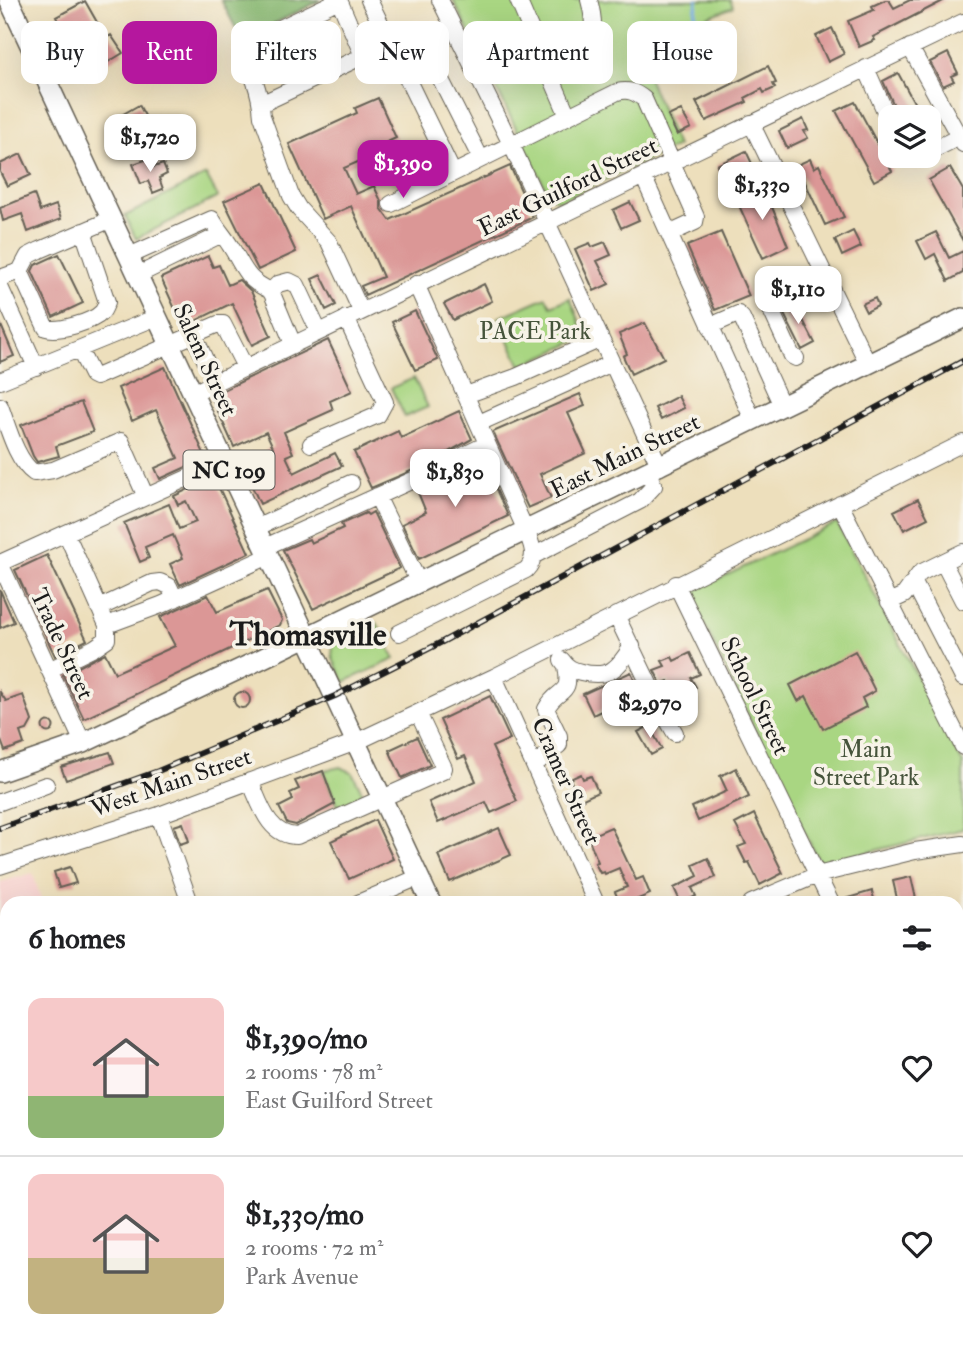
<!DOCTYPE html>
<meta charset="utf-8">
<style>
:root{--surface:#fff;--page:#f2f2f2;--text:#202124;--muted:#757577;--line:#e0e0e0;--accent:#b5179e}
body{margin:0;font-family:"IM FELL Double Pica",serif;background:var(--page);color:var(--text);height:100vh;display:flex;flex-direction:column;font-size:26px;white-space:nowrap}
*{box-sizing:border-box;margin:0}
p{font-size:23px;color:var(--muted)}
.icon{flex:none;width:38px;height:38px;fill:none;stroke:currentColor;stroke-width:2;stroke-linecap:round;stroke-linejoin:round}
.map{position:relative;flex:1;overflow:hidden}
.side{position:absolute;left:0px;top:896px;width:964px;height:450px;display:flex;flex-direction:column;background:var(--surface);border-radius:21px 21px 0 0;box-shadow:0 7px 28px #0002}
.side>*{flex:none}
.hud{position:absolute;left:21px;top:21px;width:922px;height:63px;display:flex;gap:14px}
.buttons{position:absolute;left:878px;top:105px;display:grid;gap:14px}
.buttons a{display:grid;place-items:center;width:63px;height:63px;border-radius:14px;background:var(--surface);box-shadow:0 7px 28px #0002;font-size:35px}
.price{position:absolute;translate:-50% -60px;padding:0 16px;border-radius:14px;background:#fff;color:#222;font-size:23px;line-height:46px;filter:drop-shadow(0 2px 4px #0008)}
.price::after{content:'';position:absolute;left:50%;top:42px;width:21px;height:16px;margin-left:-10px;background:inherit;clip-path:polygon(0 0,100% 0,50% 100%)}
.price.active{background:var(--accent);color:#fff}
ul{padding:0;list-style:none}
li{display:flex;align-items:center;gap:21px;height:175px;padding:0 28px}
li+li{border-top:2px solid var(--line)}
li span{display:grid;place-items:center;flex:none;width:196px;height:140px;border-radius:14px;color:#555}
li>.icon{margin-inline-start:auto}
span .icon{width:84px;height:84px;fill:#fffc;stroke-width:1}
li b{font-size:30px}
h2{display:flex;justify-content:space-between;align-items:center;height:84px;padding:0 28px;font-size:30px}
.tag{padding:0 24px;border-radius:14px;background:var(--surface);box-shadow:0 7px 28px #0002;font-size:24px;line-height:63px}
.tag.active{background:var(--accent);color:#fff}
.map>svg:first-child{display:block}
.built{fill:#f7d0ce}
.green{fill:#a9d682;stroke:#62794f;stroke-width:2}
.forest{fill:#86b770;stroke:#516a46;stroke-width:2}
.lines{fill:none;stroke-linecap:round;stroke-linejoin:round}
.stream{stroke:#78afe7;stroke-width:3.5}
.building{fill:#db9796}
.minor-casing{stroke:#656054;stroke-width:18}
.major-casing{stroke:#656054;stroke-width:22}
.minor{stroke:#fff;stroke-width:16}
.major{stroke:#fff;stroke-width:19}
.rail-casing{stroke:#1c1c1c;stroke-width:6}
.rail{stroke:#f7f3e8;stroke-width:3.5;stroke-dasharray:10;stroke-linecap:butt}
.labels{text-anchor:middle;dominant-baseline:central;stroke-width:7;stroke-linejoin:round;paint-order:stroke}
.shield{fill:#f7f3e8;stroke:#5e5c59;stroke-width:2}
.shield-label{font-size:23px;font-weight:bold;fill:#1c1c1c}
.street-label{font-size:24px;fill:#1c1c1c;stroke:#f7f3e8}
.park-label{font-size:24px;fill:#46543b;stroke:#f7f3e8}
.district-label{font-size:32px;font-weight:bold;fill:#1c1c1c;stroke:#f7f3e8}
</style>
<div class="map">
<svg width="963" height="1345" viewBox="0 0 963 1345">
<rect width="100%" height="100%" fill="#f7f3e8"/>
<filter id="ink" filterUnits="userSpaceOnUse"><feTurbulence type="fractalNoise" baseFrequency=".0143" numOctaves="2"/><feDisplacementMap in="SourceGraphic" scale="14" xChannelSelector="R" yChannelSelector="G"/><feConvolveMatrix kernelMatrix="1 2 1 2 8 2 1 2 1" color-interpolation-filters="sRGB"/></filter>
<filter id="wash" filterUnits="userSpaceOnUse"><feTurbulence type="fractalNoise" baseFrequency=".00686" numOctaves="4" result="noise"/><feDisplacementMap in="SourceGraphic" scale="28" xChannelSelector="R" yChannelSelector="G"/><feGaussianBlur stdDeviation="1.57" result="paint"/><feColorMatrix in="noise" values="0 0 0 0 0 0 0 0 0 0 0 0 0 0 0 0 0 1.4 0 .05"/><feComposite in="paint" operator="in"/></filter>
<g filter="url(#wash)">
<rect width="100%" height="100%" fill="#eddfbc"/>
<path class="built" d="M33,873L42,903H7V1022L0,1023V882Z
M496,1339H617L621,1345H485Z"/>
<path class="green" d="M453,0H730L733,7L707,17L717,36L644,68L677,146L560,201L550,197Z
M206,175L218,197L136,239L125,216Z
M546,297L551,306L570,298L586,337L521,366L498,318Z
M414,378L428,407L405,417L391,388Z
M837,523L963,764V829L820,864L689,593Z
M377,623L395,659L344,682L332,657L333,645Z
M340,767L352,772L366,800L340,811L323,771Z"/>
<path class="forest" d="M221,0H321L242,40Z"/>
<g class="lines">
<path class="stream" d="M694,28L697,0"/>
</g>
<g id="blocks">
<path class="building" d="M885,0H889L894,8L910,0H945L873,37L875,40L859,47L848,21L874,10L872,6Z
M85,1L106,38L111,35L123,53L95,70L75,39L70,42L56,17Z
M832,28L844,54L828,62L816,36Z
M655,31L661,43L645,51L639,39Z
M948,53L958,73L951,76L954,81L943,86L930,62Z
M768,66L776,83L773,84L775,88L764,93L762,89L745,98L747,102L706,121L696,102Z
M898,73L922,117H899L883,81Z
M378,98L396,138L372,149L374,155L344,168L356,194L374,186L381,201V208L390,220L510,166L533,217L365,295L361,286L383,277L351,206L323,219L289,144L357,113L355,108Z
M855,102L892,171L874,181L836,111Z
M139,105L149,123L128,134L118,117Z
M681,110L691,128L677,135L668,116Z
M803,119L808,130L804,131L808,138L787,148L779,131Z
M746,151L755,170L726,184L717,165Z
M21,154L31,175L7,186L0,172V164Z
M151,158L154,167L163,164L167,174L159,178L163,189L153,193L148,181L141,184L133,164Z
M810,159L814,168L819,165L844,217L825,225L797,165Z
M950,168L963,190V241L929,180Z
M264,183L296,252L258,270L224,201Z
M763,185L788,246L763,258L736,199Z
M34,194L40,211L56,205L61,219L28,232L22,214L3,221L0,208Z
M630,202L639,220L621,228L613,210Z
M853,231L861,247L842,256L835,240Z
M721,232L749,296L715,310L687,246Z
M936,232L949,258L963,251V273L948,281L935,254L926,259L917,241Z
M605,242L611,255L597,261L609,284L594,291L575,249L590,243L592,247Z
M59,254L83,303L53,317L32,271L35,265Z
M208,256L213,267L219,265L228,285L239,280L251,291L271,336L252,345L232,303L189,324L181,306L175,309L161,278Z
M321,275L336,305L326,310L312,279Z
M484,284L492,301L453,320L444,304Z
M875,298L878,306L866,312L862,304Z
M793,301L815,343L802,350L781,308Z
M415,311L438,360L415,370L392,322Z
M0,323L14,356L0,362Z
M645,323L664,358L631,374L623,356L627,354L619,334Z
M328,340L352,391L330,401L333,410L284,432L293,453L286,456L294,473L335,453L342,466L260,504L241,462L273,447L266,432L234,447L211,396Z
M165,367L206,458L160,479L155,468L178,458L170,440L156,410L132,421L118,388Z
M580,394L585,406L568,413L586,453L540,474L551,498L528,508L493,432Z
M678,396L684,408L661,420L655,408Z
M81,402L93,432L56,446L59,456L37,462L33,456L21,425Z
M459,411L472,439L425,465L371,488L354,452L398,431L401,438Z
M482,458L508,516L419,559L402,524L426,512L417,490Z
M214,477L249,553L180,585L170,564L183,558L173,535L145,547L149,558L140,562L124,523L169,504L179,529L196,522L186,501L178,505L174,496Z
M918,499L928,518L904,530L894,511Z
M373,512L400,568L313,609L283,550L309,539L311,543L343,528L341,524L366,513L368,515Z
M47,555L87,640L55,656L15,570Z
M0,590L14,622L0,628Z
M267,590L282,620L280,625L84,719L63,675L105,653L115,673L175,646L160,617L208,595L217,612Z
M855,651L875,691L862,698L866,707L823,729L806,696L798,701L790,685Z
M690,653L700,674L691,678L696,687L675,697L668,681L661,684L654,670L665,666L662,661L672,657L674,661Z
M631,672L638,687L623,694L627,704L605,714L603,710L593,715L583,694Z
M0,692L6,701L23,695L32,721L27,730L20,732L24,744L5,751L0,738Z
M234 700a8 8 0 1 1 16 0a8 8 0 1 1-16 0Z
M490,696L510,739L492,747L517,801L491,813L486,802L438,823L429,802L476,781L465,756L458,759L440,720Z
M42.5 727a5.5 5.5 0 1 1 11 0a5.5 5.5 0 1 1-11 0Z
M649,726L662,749L651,755L638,732Z
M417,737L430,765L402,778L389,750Z
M110,752L114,763L66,780L61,767Z
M736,768L749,797L698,821L692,807L727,791L720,776Z
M323,771L335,804L296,825L287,823L279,807L293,800L290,793L299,789L295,781Z
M581,774L583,779L591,776L598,792L579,801L570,779Z
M754,814L783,873L760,885L749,862L746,863L738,847L746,844L735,824Z
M375,820L393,859L349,879L331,841Z
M183,823L189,841L180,844L174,826Z
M611,827L636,880L643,877L650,894L629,903H620L615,892L627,887L619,868L605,874L604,872L600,873L595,863L598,862L588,837Z
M499,828L511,855L450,882L438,855Z
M708,858L716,877L692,888L696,896L690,899L691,901L681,903L674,888L698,876L693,865Z
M70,867L76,883L59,888L54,872Z
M911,877L917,903H898L893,881Z
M872,891L875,903H841V900Z"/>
</g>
</g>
<g filter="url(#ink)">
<use href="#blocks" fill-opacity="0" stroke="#656054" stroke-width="2"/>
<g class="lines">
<defs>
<path id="minor" d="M369,0L402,68
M440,0L511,144L660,467
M518,0L568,116
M910,47L963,144
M866,68L891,125
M551,77C586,54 601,44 589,0
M261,104L363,56L339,0L253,41C248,45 243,49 244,55C245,64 252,74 255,82C259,93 261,104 262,116L291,196L299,209L329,242L361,311
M751,123L868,364
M929,152L959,137
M909,156L912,159L922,156
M453,173L402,68L429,56L481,159
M643,176L753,420
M391,204L617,92C629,89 635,92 644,99L696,217L695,222L669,234
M129,256L212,219C218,230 225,237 231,247C245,269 245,279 271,291L293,344
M20,271L46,328C58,332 93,322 102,312C104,310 106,304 107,302L83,231
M138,275L220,235
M0,278L20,271L28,256L40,250L112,219
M0,287L36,367
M772,290L770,308L792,356L796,358
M271,291L278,284L289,281L297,285L319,332
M710,326L738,314L742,318L782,406
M194,335L215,382
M79,349L92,375L96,377L218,324H223L245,367
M0,381L157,317
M193,393L963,22
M466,395L516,377L601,339
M0,406C8,427 16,460 34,473L53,470L121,441L146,497
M479,423L612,363
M311,444L378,415L385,402L346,318
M434,470L487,444
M377,496L419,583
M840,504L963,747
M256,528L351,483
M265,547L424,475
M533,556L640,501L654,486L648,473
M943,562L963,601
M914,583L963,678
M676,584L831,903
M889,602L904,595L920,573L963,552
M99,608L152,583L160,582L169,586L175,599
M616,615L661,709L675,733
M107,625L161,605L269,556
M399,633L526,570C538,558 532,544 526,531L416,284
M562,660C567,668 573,670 581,672C609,679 618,669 632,646
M49,670L94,648L107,639V625L66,533
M494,677L596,903
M83,743L0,563L225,461
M534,765L559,745V736L546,709C558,686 572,698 566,666
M250,781C260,803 268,836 297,836L443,771L444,768L418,713
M0,802L46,785
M159,815L190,903
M0,866L159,815L356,742L494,677L963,443
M358,903L419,877
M751,903L817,875L915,851L963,844
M0,1018L7,1016
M0,1130L7,1160
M957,1133L963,1129
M0,1210L7,1208
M957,1309L963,1304
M47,1339L48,1345
M101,1339L102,1345
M114,1339L119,1345
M160,1339L163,1345
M412,1339L415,1345
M605,1339L608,1345
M65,1345L83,1339
M131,1345L147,1339
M554,1345L569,1339
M915,1345L922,1339"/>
<path id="major" d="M9,0L431,903
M0,772L83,743L259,660L963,318
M634,1339L637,1345"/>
</defs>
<use href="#minor" class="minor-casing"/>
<use href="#major" class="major-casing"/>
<use href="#minor" class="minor"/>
<use href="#major" class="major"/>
<defs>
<path id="rail" d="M0,828L158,771L335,696L442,642L963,361"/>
</defs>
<use href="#rail" class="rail-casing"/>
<use href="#rail" class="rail"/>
</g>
</g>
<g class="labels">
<rect class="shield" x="183.5" y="450.5" width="91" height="39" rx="5"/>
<g class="shield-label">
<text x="229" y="470">NC 109</text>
</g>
<g class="street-label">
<text transform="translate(568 187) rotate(-26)">East Guilford Street</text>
<text transform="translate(205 360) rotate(65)">Salem Street</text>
<text transform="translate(625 456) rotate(-26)">East Main Street</text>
<text transform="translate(62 644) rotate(65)">Trade Street</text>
<text transform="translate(755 696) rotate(64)">School Street</text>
<text transform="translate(566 781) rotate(66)">Cramer Street</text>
<text transform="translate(171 783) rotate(-19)">West Main Street</text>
</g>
<g class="park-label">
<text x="535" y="331">PACE Park</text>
<text x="866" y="749">Main<tspan x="866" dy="28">Street Park</tspan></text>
</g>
<g class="district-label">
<text x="308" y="635">Thomasville</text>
</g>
</g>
</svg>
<div class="buttons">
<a><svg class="icon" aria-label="layers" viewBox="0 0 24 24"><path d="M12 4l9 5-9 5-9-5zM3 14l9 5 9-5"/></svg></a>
</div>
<b class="price" style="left:150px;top:174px">$1,720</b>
<b class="price active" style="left:403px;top:200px">$1,390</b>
<b class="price" style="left:762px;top:222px">$1,330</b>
<b class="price" style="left:798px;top:326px">$1,110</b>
<b class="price" style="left:455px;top:509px">$1,830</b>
<b class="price" style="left:650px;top:740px">$2,970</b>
<div class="hud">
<a class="tag">Buy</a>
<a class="tag active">Rent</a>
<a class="tag">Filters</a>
<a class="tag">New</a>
<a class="tag">Apartment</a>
<a class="tag">House</a>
</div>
<section class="side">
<h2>6 homes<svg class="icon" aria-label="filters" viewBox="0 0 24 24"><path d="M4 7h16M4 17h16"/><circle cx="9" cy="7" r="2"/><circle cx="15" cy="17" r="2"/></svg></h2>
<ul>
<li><span style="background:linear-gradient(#f6c9c9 70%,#8fb573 0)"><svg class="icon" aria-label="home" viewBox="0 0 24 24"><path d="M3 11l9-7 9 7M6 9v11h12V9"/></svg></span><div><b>$1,390/mo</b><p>2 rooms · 78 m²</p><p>East Guilford Street</p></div><svg class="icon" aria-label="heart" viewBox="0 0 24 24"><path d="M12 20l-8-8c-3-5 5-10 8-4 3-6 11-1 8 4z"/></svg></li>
<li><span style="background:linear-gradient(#f6c9c9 60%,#c2b280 0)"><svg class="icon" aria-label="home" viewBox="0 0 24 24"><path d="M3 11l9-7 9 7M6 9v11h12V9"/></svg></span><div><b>$1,330/mo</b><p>2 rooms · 72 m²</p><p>Park Avenue</p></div><svg class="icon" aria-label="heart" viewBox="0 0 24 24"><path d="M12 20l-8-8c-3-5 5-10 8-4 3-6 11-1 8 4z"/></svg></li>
</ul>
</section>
</div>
